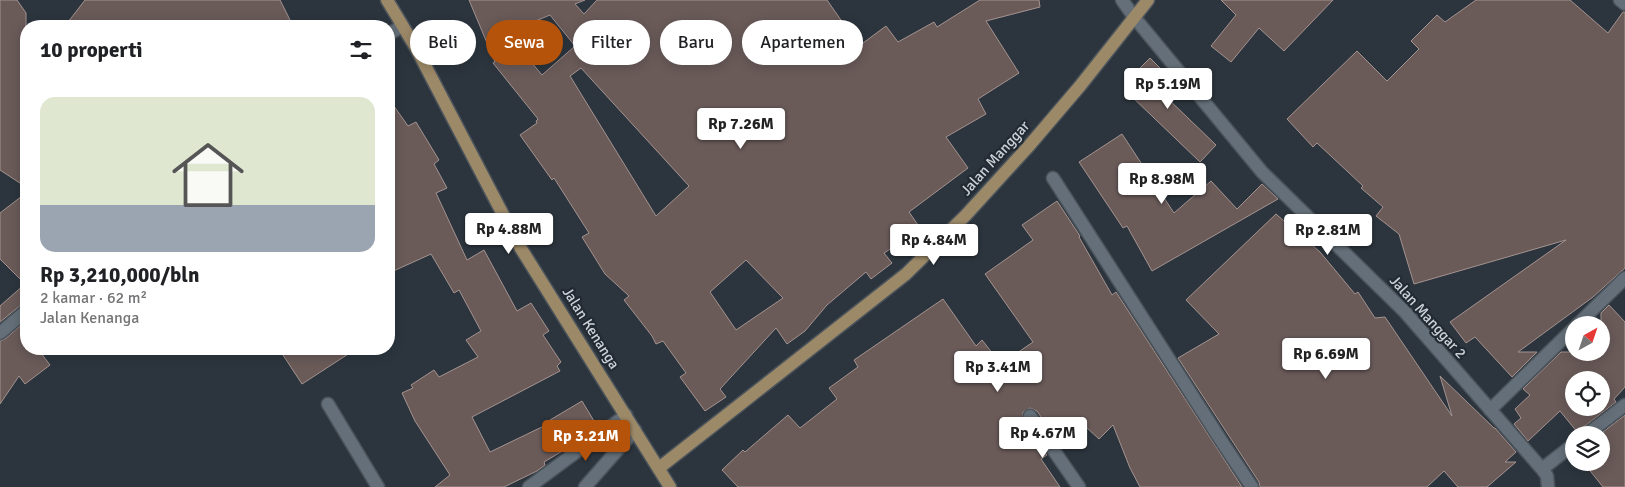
<!DOCTYPE html>
<html lang="id">
<meta charset="utf-8">
<style>
:root{--surface:#fff;--page:#f2f2f2;--text:#202124;--muted:#757577;--accent:#b45309}
body{margin:0;font-family:Signika,sans-serif;background:var(--page);color:var(--text);height:100vh;display:flex;flex-direction:column;font-size:19px;white-space:nowrap}
*{box-sizing:border-box;margin:0}
p{font-size:16px;color:var(--muted)}
.icon{flex:none;width:28px;height:28px;fill:none;stroke:currentColor;stroke-width:2;stroke-linecap:round;stroke-linejoin:round}
.map{position:relative;flex:1;overflow:hidden}
.sheet{position:absolute;left:20px;top:20px;width:375px;height:335px;display:flex;flex-direction:column;background:var(--surface);border-radius:20px;box-shadow:0 2px 12px #0003}
.sheet>*{flex:none}
.banner{position:absolute;left:410px;top:20px;width:475px;height:45px;display:flex;gap:10px}
.needle{width:32px;rotate:40deg}
.tools{position:absolute;left:1565px;top:316px;display:grid;gap:10px}
.tools a{display:grid;place-items:center;width:45px;height:45px;border-radius:50%;background:var(--surface);box-shadow:0 2px 12px #0003;font-size:25px}
.price{position:absolute;translate:-50% -42px;padding:0 11px;border-radius:5px;background:#fff;color:#222;font-size:16px;line-height:32px;filter:drop-shadow(0 1px 2px #0008)}
.price::after{content:'';position:absolute;left:50%;top:30px;width:15px;height:11px;margin-left:-8px;background:inherit;clip-path:polygon(0 0,100% 0,50% 100%)}
.price.current{background:var(--accent);color:#fff}
ul{padding:0;list-style:none}
li{display:grid;align-content:center;gap:10px;height:265px;padding:0 20px}
li span{display:grid;place-items:center;height:155px;border-radius:15px;color:#555}
li>.icon{margin-inline-start:auto}
span .icon{width:90px;height:90px;fill:#fffc;stroke-width:1}
li b{font-size:21px}
h2{display:flex;justify-content:space-between;align-items:center;height:60px;padding:0 20px;font-size:21px}
.chip{padding:0 18px;border-radius:22px;background:var(--surface);box-shadow:0 2px 12px #0003;font-size:18px;line-height:45px}
.chip.current{background:var(--accent);color:#fff}
.map>svg:first-child{display:block}
.building{fill:#6a5b59;stroke:#a49390;fill-rule:evenodd}
.lines{fill:none;stroke-linecap:round;stroke-linejoin:round}
.minor-casing{stroke:#4b535b;stroke-width:15}
.major-casing{stroke:#4b535b;stroke-width:15}
.minor{stroke:#646f79;stroke-width:12}
.major{stroke:#9c8968;stroke-width:12}
.labels{text-anchor:middle;dominant-baseline:central;stroke-width:4.5;stroke-linejoin:round;paint-order:stroke}
.street-label{font-size:15px;fill:#ccd2d8;stroke:#222b34}
</style>
<div class="map">
<svg width="1625" height="487" viewBox="0 0 1625 487">
<rect width="100%" height="100%" fill="#2c353e"/>
<path class="building" d="M0,0H17L26,13V187L0,170Z
M85,0H280L293,26H65Z
M469,0H585L575,4L584,14L597,0H827L859,46L886,26L898,42L934,22L937,27L980,0H1039L1040,7L986,21L1019,73L978,99L986,114L946,137L968,168L909,212L918,225L897,238L900,243L884,253L892,263L871,279L866,272L827,305L805,331L787,344L776,328L720,389L726,397L705,411L680,377L686,373L663,341L656,344L652,336L624,300L629,296L605,274L582,237L589,233L554,178L552,180L520,135L537,123L536,121L538,119L493,63L495,62ZM550,15L575,46L542,75L507,33ZM581,68L689,186L656,216L570,76ZM746,260L783,298L736,330L710,292Z
M1221,0H1333L1284,51L1259,28L1231,62L1211,46L1236,15Z
M1476,0H1570L1608,33L1623,12H1625V268L1593,297L1518,352H1537L1512,377L1475,337L1466,343L1450,322L1566,240L1414,284L1399,234L1376,216L1383,207L1361,188L1363,186L1317,143L1313,147L1287,119L1357,51L1387,81L1419,49L1411,41L1437,15L1445,22Z
M1150,58L1174,82L1162,93L1216,145L1200,162L1129,94L1139,79L1134,74Z
M389,99L408,126L416,122L439,160L434,164L447,188L436,193L467,260L484,250L517,311L531,303L549,331L543,335L561,362L557,366L560,371L472,417L490,452L546,425L545,423L582,401L597,426L571,446L544,462L545,465L537,471L504,487H435L450,475L415,421L402,393L413,388L411,385L434,370L439,377L478,357L466,340L481,331L459,290L454,293L431,254L389,273Z
M1122,134L1174,213L1211,181L1237,209L1262,184L1278,199L1152,271L1127,226L1123,228L1079,162Z
M26,193V303L21,305L0,322V306L25,284L0,259V213Z
M1057,201L1080,236L1079,237L1112,295L1116,292L1242,487H1140L1130,468L1113,425L1099,439L1086,427L1060,445L1037,411L1030,408L1023,412V420L1047,455L1041,459L1060,487H738L722,470L743,450L745,452L788,415L800,428L837,399L829,388L858,367L854,360L943,299L976,346L982,340L1001,364L1033,342L985,274L1033,240L1022,225Z
M1276,214L1320,252L1355,294L1358,292L1375,318L1385,317L1452,416L1440,376L1494,428H1495L1516,452L1505,462H1516L1487,487H1458L1444,471L1427,487H1260L1259,482L1178,358L1219,334L1186,300Z
M1609,305L1625,322V387L1614,399L1616,402L1581,429L1578,433L1560,411L1528,441L1514,424L1521,418L1515,409L1530,395L1523,389L1561,352H1601V313ZM1574,380H1601V408H1574Z
M26,321V349H38L50,365L25,384L19,376L0,404V341L5,339Z
M279,349H356L302,384Z
M1625,415V487H1603L1583,462H1604L1601,459V435H1599Z"/>
<g class="lines">
<defs>
<path id="minor" d="M1122,0L1134,17L1262,172L1405,312L1542,469L1547,476L1548,487
M1620,0L1625,4
M389,34L402,26
M1053,178L1222,442L1252,487
M1577,325L1625,278
M0,333L26,311
M328,404L378,487
M1490,410L1574,328
M1030,416L1079,487
M1586,435L1625,405
M1542,469L1574,444
M529,487L626,415
M585,487L635,430"/>
<path id="major" d="M387,0L416,48L520,247L670,487
M659,468L906,274L966,215L1028,147L1080,86L1148,0"/>
</defs>
<use href="#minor" class="minor-casing"/>
<use href="#major" class="major-casing"/>
<use href="#minor" class="minor"/>
<use href="#major" class="major"/>
</g>
<g class="labels">
<g class="street-label">
<text transform="translate(995 158) rotate(-48)">Jalan Manggar</text>
<text transform="translate(1428 317) rotate(48)">Jalan Manggar 2</text>
<text transform="translate(591 328) rotate(58)">Jalan Kenanga</text>
</g>
</g>
</svg>
<div class="tools">
<a><svg class="needle" viewBox="-14 -14 28 28"><path d="M0-13l5 13h-10z" fill="#e53935"/><path d="M0 13l5-13h-10z" fill="#757577"/></svg></a>
<a><svg class="icon" aria-label="locate" viewBox="0 0 24 24"><circle cx="12" cy="12" r="6"/><path d="M12 2v4M12 18v4M2 12h4M18 12h4"/></svg></a>
<a><svg class="icon" aria-label="layers" viewBox="0 0 24 24"><path d="M12 4l9 5-9 5-9-5zM3 14l9 5 9-5"/></svg></a>
</div>
<b class="price" style="left:1168px;top:110px">Rp 5.19M</b>
<b class="price" style="left:741px;top:150px">Rp 7.26M</b>
<b class="price" style="left:1162px;top:205px">Rp 8.98M</b>
<b class="price" style="left:509px;top:255px">Rp 4.88M</b>
<b class="price" style="left:1328px;top:256px">Rp 2.81M</b>
<b class="price" style="left:934px;top:266px">Rp 4.84M</b>
<b class="price" style="left:1326px;top:380px">Rp 6.69M</b>
<b class="price" style="left:998px;top:393px">Rp 3.41M</b>
<b class="price" style="left:1043px;top:459px">Rp 4.67M</b>
<b class="price current" style="left:586px;top:462px">Rp 3.21M</b>
<div class="banner">
<a class="chip">Beli</a>
<a class="chip current">Sewa</a>
<a class="chip">Filter</a>
<a class="chip">Baru</a>
<a class="chip">Apartemen</a>
</div>
<section class="sheet">
<h2>10 properti<svg class="icon" aria-label="filters" viewBox="0 0 24 24"><path d="M4 7h16M4 17h16"/><circle cx="9" cy="7" r="2"/><circle cx="15" cy="17" r="2"/></svg></h2>
<ul>
<li><span style="background:linear-gradient(#dfe7d0 70%,#9aa5b1 0)"><svg class="icon" aria-label="home" viewBox="0 0 24 24"><path d="M3 11l9-7 9 7M6 9v11h12V9"/></svg></span><div><b>Rp 3,210,000/bln</b><p>2 kamar · 62 m²</p><p>Jalan Kenanga</p></div></li>
</ul>
</section>
</div>
